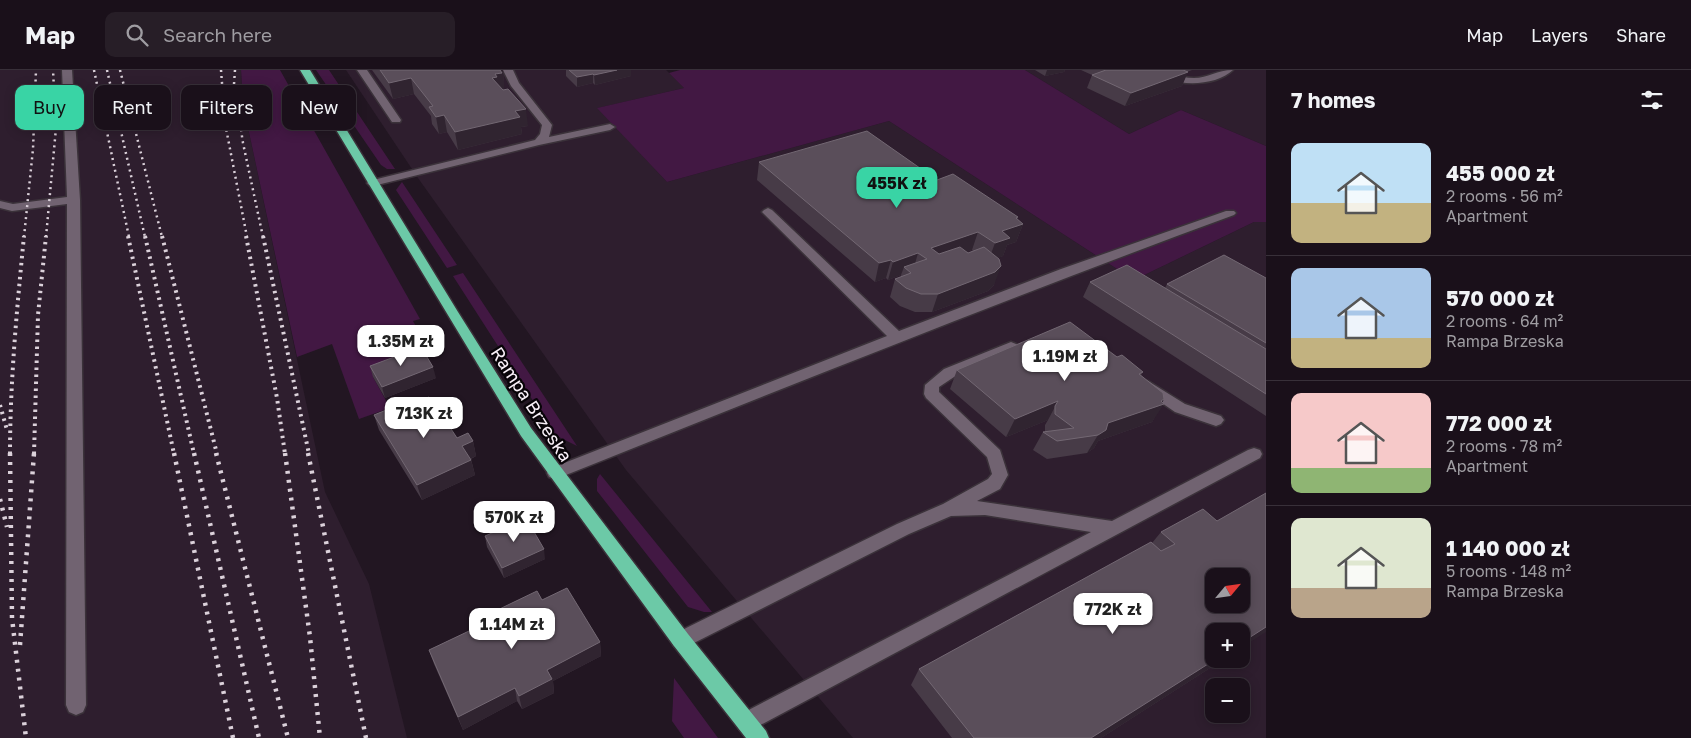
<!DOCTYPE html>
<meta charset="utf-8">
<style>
:root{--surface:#1a101a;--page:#271e27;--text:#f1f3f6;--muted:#9f9da2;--line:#383039;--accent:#39d4a5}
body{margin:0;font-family:"Golos Text",sans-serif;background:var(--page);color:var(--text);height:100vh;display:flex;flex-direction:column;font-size:19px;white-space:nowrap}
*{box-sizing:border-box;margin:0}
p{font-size:16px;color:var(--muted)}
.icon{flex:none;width:28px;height:28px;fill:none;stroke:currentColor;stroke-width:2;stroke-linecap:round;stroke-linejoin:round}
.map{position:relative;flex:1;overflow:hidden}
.panel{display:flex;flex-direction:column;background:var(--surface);width:425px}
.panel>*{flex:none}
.banner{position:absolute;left:15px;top:15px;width:475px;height:45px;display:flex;gap:10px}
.needle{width:32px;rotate:61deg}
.fabs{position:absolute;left:1205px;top:498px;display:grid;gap:10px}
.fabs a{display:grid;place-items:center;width:45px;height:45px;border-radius:10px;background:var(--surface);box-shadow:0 2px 12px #0003,0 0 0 1px var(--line);font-size:25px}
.price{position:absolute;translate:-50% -42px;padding:0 11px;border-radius:10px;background:#fff;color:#222;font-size:16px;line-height:32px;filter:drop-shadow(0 1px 2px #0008)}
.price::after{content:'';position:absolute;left:50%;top:30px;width:15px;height:11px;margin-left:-8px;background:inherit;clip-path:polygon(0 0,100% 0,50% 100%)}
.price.current{background:var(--accent);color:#111}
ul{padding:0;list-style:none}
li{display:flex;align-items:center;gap:15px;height:125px;padding:0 25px}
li+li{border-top:1px solid var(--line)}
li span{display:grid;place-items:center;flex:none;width:140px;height:100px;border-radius:10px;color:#555}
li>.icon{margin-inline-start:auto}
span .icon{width:60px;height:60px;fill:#fffc;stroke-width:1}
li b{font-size:21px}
h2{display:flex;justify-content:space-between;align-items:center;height:60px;padding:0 25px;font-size:21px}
.tag{padding:0 18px;border-radius:10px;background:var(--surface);box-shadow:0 2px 12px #0003,0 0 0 1px var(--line);font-size:18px;line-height:45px}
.tag.current{background:var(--accent);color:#111}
header{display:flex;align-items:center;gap:30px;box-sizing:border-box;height:70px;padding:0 25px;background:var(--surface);border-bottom:1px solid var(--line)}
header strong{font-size:24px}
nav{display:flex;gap:28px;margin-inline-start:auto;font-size:18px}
.search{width:350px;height:45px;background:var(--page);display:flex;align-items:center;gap:12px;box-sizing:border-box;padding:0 18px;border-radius:10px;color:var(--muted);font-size:19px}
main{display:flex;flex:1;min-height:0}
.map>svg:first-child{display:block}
.built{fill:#2e1e2e;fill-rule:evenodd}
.green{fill:#421843}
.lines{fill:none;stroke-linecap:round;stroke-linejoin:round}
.lane-casing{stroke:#3b323a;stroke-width:3}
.highway-casing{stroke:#3b323a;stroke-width:3}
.lane{fill:#716371;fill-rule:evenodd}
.highway{fill:#6cc9a7;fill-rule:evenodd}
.rail-far2{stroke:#dbd1da;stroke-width:2.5;stroke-dasharray:2 4;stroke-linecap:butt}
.rail-far1{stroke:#dbd1da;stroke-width:4;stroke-dasharray:2.5 4.5;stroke-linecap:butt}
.rail{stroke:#dbd1da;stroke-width:4.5;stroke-dasharray:3 6;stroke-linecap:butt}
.wall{fill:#473b47;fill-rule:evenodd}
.shaded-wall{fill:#302430}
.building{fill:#5a4e5a;stroke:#736873;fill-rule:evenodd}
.labels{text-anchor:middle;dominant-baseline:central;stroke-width:4.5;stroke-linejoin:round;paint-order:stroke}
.street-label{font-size:18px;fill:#f9f0f8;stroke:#080408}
</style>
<header>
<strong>Map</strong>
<div class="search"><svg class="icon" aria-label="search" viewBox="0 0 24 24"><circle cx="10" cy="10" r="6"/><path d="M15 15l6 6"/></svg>Search here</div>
<nav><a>Map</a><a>Layers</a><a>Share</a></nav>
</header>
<main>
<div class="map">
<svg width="1266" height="668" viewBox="0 0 1266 668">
<rect width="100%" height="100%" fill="#221622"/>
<path class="built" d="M0,0H241L243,30L247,53L325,422L369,514L407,668H0Z
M346,0H666L684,18L598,38L667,112L889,51L1134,210L1254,152H1266V668H853L626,400L418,108ZM1214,506H1241V534H1214ZM1214,561H1241V589H1214ZM1214,616H1241V644H1214Z
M1025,0H1266V76L1181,40L1129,64Z"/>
<path class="green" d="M241,0H280L420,249L413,251L432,285L373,307L390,338L359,349L332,274L297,287L247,53L243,30Z
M316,0H329L395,99H387L381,95Z
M680,0H1025L1129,64L1181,40L1266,76V152H1254L1134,210L889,51L667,112L597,38L684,18L669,3Z
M402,112L457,195L447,198L396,120Z
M463,203L577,376L555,365L453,206Z
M600,404L712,542H704L688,537L597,421V409Z
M674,608L718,668H684L672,651Z"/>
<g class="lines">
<defs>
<path id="lane" d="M62,0H72L80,130L86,635L83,642L76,645L69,642L66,635L67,134L12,141L0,138V131L13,134L67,127Z
M357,0H367L401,50L400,52H392Z
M503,0H513L519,13L552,55L549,67L610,54L615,57L610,60L539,75L373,116L369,115L367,113L369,111L535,70L540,64L542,55L511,16Z
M1150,0C1166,0 1178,8 1194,8C1208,8 1217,0 1233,0C1214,18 1169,17 1150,0Z
M768,138L772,140L899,261L1061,199L1226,141H1234L1236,143L1234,145C1008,228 784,318 561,407L555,409L549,407L547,403L549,399L887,266L764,144L762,142L764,140Z
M1011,272L1016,274L1018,277L1016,280L954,307L939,317V322L1000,380L1008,405L1000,419L977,431L1112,451L1248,380L1254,378L1260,380L1262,384L1260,388L753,659L746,662L739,659L736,652L739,645L1091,462L985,445L951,446L909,464L688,576L681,579L674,576L671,570L674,564L897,454L943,434L988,409L992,404L987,387L926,328L924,324L925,315L944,299Z
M1148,311L1185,334L1221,346L1224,350L1221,354L1216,356L1175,342L1143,320L1141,316L1143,312Z"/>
<path id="highway" d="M300,0H310L458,242L531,358L688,564L766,661L769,668H746L674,576L521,366Z"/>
</defs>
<use href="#lane" class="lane-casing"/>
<use href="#highway" class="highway-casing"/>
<use href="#lane" class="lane"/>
<use href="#highway" class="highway"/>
<path class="rail-far2" d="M94,0L129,167
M107,0L145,167
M120,0L162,167
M221,0L225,53L247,167
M235,0L234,14L243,73L263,167
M24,167L33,79L36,0
M46,167L56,58L53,0"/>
<path class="rail-far1" d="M128,166L174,384
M145,166L194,384
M162,166L217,384
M246,166L277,328L285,384
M263,166L309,384
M0,335L7,360
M10,384C10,311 17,238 24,166
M34,384L38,245L46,166"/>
<path class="rail" d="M10,383L12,548L26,668
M174,383L233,668
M194,383L259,668
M216,383L288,668
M285,383L310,567L320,668
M308,383L366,668
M0,429L7,457
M20,575L34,383"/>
</g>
<path class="wall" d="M372,0H503L504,19H503L528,56L521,57L522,64L458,80L447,62L439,64L432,54L431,46L414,24L393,29Z
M566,0H631V6L595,15L593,13L577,17L566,6Z
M1035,0H1065L1064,2L1045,6Z
M1081,0H1192L1187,2L1182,16L1125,36L1087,18L1092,5Z
M759,92L937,110L1018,147L1017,150L1023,154L1016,172L1007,175L1003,186L997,188L994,215L988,221L932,242H915L900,236L890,227L895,209L901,207V205L888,210L886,208L875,212L757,110ZM972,180L973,181L968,183L966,182Z
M1266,208V346L1083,227L1090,212L1165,218L1167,214Z
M1117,287L1143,302L1141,305L1163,332L1152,352L1098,371L1094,378L1087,383L1047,389L1033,380L1043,362H1045V355L1048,350L1006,367L950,319L957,300Z
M370,296L436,308L385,328L373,307Z
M413,334L435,337L457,355L450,358L457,368L473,371L476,386L471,389L475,405L422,430L379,360L374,345Z
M1217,451L1214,589H1224L1101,668H952L911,615L919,599L1152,473L1161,462Z
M485,466L545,489L504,508L487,477Z
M542,530L600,572L601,586L553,611L554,623L522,639L517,631L463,660L434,594L429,580L487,553L485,546Z"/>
<path class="shaded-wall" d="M498,0H503L504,12V19L498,20L492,8Z
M617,0H631V6L595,15L594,5Z
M1047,0H1065L1064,2L1045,6Z
M1188,2L1182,16L1125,36L1131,23Z
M593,4V13L577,17V7Z
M411,8L414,24L393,29L389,13Z
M526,39L528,56L521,57L522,64L458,80L455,62L515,41Z
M444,45L447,62L439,64L436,47Z
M1018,147L1015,157L1023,154L1016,172L1007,175L1003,186L988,192L995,173L1002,161L1016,148Z
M978,162L972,180L926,196L931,178Z
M918,183L913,201L904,197L901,205L888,210L893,192Z
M891,190L886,208L875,212L879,193Z
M1001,196L994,215L988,221L932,242L938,224Z
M433,297L436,308L385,328L382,317Z
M1164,329L1161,335L1164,334L1152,352L1098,371L1094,378L1087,383L1098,365L1108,353Z
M1058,331L1048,350L1006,367L1015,349Z
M454,340L457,355L445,360L442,345Z
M473,371L476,386L466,391L462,376Z
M471,390L475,405L422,430L417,415Z
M544,479L545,489L504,508L502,498Z
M1266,557V562L1241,578V573Z
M600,572L601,586L553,611L554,623L522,639L519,626L547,600Z
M1216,589H1224L1101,668H1091Z
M515,618L517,631L463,660L458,647Z"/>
<path class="building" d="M380,0H500L502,3L495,4L497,7L492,8L503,20L508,19L526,39L515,41L520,47L455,62L444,45L436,47L429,37L433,36L411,8L389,13Z
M569,0H617L594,5L593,4L577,7Z
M1106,0H1183L1188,2L1131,23L1092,5Z
M867,61L937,110L953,104L1018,147L1016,148L1023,154L1002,161L1010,168L995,173L978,162L931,178L939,184L960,177L968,183L984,177L999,189L1001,196L995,202L938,224H921L906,218L895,209L911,203L904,197L927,189L918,183L893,192L891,190L879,193L759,92Z
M1224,185L1266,208V273L1167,214Z
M1127,195L1266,279V324L1090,212Z
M1070,252L1117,287L1122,285L1143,302L1139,304L1163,323L1164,329L1161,331L1164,334L1108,353L1106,360L1098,365L1057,371L1043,362L1074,358L1055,344V336L1058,331L1015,349L957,300Z
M421,277L433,297L382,317L370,296Z
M429,327L435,337L448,332L454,340L442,345L457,368L468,363L473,371L462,376L471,390L417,415L374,345L411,330L413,334Z
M1266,423V557L1241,573V561H1214V589H1216L1091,668H974L919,599L1151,472L1161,481L1175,474L1161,462L1203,439L1217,451ZM1214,506H1241V534H1214Z
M526,448L544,479L502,498L485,466Z
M567,518L600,572L547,600L552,609L519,626L515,618L458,647L429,580L488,552L485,546L537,521L542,530Z"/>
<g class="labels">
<g class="street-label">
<text transform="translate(532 334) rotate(57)">Rampa Brzeska</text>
</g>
</g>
</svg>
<div class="fabs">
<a><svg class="needle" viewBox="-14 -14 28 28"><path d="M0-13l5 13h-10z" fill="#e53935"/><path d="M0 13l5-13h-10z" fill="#9f9da2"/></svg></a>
<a>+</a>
<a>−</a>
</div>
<b class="price current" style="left:897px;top:139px">455K zł</b>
<b class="price" style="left:401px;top:297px">1.35M zł</b>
<b class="price" style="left:1065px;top:312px">1.19M zł</b>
<b class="price" style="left:424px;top:369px">713K zł</b>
<b class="price" style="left:514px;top:473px">570K zł</b>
<b class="price" style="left:1113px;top:565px">772K zł</b>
<b class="price" style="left:512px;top:580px">1.14M zł</b>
<div class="banner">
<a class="tag current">Buy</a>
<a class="tag">Rent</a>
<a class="tag">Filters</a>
<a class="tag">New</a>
</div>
</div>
<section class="panel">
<h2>7 homes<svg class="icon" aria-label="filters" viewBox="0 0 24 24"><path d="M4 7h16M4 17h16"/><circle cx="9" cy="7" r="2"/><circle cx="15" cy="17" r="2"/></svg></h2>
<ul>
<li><span style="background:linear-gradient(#bfe0f5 60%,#c2b280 0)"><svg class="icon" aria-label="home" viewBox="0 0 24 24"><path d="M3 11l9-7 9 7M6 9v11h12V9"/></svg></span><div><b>455 000 zł</b><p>2 rooms · 56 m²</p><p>Apartment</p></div></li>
<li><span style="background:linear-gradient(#a9c7e8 70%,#c2b280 0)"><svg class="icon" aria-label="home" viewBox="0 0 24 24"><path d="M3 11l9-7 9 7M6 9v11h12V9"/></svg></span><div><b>570 000 zł</b><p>2 rooms · 64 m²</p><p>Rampa Brzeska</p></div></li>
<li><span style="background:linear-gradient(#f6c9c9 75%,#8fb573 0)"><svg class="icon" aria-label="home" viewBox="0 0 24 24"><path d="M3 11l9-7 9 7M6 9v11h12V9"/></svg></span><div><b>772 000 zł</b><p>2 rooms · 78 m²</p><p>Apartment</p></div></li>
<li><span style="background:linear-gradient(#dfe7d0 70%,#b9a48a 0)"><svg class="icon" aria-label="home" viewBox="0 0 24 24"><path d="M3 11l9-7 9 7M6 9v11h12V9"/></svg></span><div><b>1 140 000 zł</b><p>5 rooms · 148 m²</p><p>Rampa Brzeska</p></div></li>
</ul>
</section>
</main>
